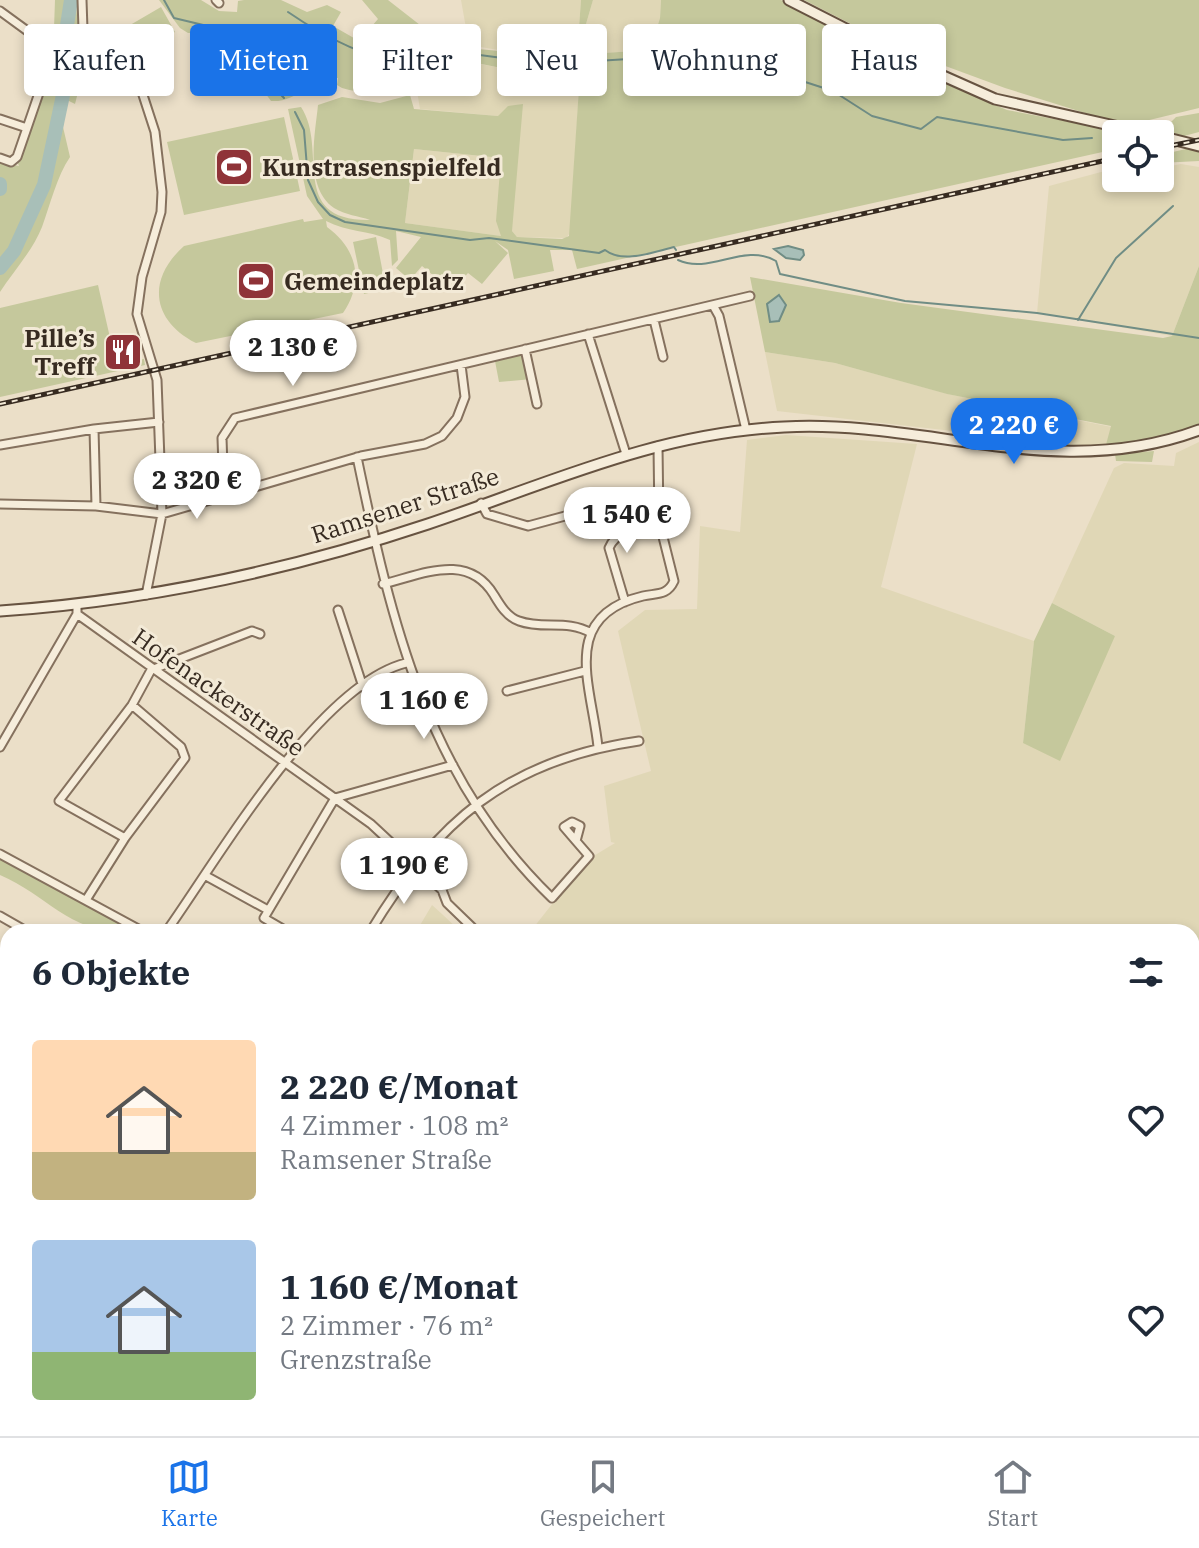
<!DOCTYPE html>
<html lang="de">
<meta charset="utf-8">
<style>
:root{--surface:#fff;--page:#f2f2f3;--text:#1f2937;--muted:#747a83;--line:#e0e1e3;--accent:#1a73e8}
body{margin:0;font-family:"IBM Plex Serif",serif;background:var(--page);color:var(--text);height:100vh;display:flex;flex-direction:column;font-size:30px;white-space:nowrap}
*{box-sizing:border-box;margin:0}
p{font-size:26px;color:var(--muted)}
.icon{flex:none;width:44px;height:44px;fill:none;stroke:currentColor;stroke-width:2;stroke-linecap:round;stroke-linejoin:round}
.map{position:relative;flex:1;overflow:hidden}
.panel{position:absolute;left:0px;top:924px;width:1200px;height:512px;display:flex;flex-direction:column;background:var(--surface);border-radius:24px 24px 0 0;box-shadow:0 4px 12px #0003}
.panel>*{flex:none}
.hud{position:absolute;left:24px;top:24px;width:1152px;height:72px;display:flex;gap:16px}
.buttons{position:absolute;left:1102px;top:120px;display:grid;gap:16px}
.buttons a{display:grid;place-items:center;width:72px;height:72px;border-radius:8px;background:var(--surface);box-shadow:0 4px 12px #0003;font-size:40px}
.price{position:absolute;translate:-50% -68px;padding:0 18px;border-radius:28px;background:#fff;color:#222;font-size:26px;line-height:52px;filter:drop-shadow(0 2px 4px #0008)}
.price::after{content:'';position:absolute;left:50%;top:48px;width:24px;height:18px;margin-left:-12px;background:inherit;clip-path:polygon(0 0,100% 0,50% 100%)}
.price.on{background:var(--accent);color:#fff}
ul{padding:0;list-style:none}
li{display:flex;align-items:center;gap:24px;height:200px;padding:0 32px}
li span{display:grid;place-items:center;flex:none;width:224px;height:160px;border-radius:8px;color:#555}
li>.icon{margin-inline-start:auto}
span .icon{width:96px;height:96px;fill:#fffc;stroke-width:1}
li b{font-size:34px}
h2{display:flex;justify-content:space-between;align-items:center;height:96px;padding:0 32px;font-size:34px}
.tag{padding:0 28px;border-radius:8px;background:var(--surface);box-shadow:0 4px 12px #0003;font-size:28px;line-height:72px}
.tag.on{background:var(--accent);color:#fff}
.tab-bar{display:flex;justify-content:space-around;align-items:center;height:112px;border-top:2px solid var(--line);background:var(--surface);font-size:22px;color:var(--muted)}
.tab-bar a{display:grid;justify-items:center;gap:4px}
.tab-bar .on{color:var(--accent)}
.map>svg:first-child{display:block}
.farmland{fill:#e0d7b6}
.green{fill:#c5c89c;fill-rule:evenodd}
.water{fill:#a8bfb8;stroke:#708d85;stroke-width:2}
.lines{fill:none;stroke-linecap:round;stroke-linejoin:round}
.stream{stroke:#708d85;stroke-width:2}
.river{stroke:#a8bfb8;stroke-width:14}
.street-casing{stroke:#85715e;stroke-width:11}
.secondary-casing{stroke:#675341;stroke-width:13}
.street{stroke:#f6eddb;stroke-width:7}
.secondary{stroke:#f6eddb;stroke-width:9}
.rail-casing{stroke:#372b21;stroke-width:5}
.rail{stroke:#f3ead7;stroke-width:2;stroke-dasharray:6;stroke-linecap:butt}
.labels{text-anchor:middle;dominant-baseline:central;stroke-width:6;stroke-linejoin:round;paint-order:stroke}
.poi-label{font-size:24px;font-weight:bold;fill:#372b21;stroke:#f3ead7;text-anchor:start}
.street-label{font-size:24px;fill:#372b21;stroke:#f3ead7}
</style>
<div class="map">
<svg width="1199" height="1436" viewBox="0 0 1199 1436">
<rect width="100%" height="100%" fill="#ebdfc8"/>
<path class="farmland" d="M461,0H581L577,55L539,57L469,45Z
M593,0H661L660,18L650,50L588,54L586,24Z
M426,48H430L433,55L506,69L525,77L574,69L580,73L570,233L566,238L517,237L512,231L498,116L420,109L417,91Z
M414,149L501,158V236L405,223Z
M1181,164L1199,167V266L1172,336L1037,313L1049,186L1116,168V178H1160V168Z
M765,352L835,363L948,394L1112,427L1106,445H1024L970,433L777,411Z
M786,435L917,444L881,587L1034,641L1023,743L1115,636L1052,603L1114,468L1124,463L1174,466L1176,453L1199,442V1343H1192V932H530L587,860L615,843L611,842L604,786L651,771L618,631L645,610L697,609L700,526L740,532L747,440Z
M432,905L442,914L461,932H416Z
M0,1044L8,1049V1194L0,1189Z
M364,1428H963L978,1436H375Z"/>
<path class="green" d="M55,0H75L84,69L75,104L67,100L63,127L70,157C57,176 50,205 42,227C33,250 13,272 0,292V162L19,166L17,161L44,84L52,85Z
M159,0H201L219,11L237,12L238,1L244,0H281L307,12L327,5L341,12L333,26L359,41L378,19L362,0H388L420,25C415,92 411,106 342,88L337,85L338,78C313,77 297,103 271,101L233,49L209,33H188L180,28Z
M581,0H593L586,24L588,54L650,50L660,18L661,0H781L878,55L1007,110L1133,134H1116V149L577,269L572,250H550L554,271L514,279L508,250L495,241L508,253L482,284L468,273L452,291L422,266L410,280L396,268L421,237L396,231L398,260L392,266L390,240C368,230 347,232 326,221L327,227C357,249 365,281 343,313L196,343C151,320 147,279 184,246L303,219L304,222L323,219L307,196L288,109L301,107C329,149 287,221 370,220C359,216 345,215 334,208C304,187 315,135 318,105L342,97L380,103L410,95L414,109L498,116L508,106L523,104L512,231L517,237L562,239L569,236L580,73L574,69L525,77L506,69L433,54L430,48C480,45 527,58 577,55ZM414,149L501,158L496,221L501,236L405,223Z
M804,0H1199V108L1137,123L1101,118L1005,88L902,50Z
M161,7L175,32L127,59L113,35Z
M1199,113V132L1184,136L1168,131L1169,124L1176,117Z
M284,117L300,191L184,215L167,142Z
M1190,148L1199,150V161L1160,163V155Z
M376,237L386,289L364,294L353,242Z
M1199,266V430L1104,452L1111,426L947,394L835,363L765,352L750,277L901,303L1163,338L1172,336Z
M98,285L116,364L144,359L145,365L0,397V308Z
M521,355L532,379L499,382L495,361Z
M1154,451L1152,462L1116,461L1115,454Z
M1052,603L1115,636L1060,761L1023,743L1034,641Z
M0,858L126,927L124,932C68,932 47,895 0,875Z
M0,1308L8,1312V1428H364L375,1436H0Z
M1192,1343H1199V1436H984L968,1428H1192Z"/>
<path class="water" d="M788,246L803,250L804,255L800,260L786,258L774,249Z
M779,295L786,305L779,321L770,322L767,304Z"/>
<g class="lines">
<path class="stream" d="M164,0L174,18L220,29L284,98
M71,5L77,2
M288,12C320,34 376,66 417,61
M428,56L457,52L548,64L677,56L730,59L788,76
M796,79L833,91L872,116L921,129L937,117L1063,140L1092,138
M295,112L304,130L308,180L318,202L330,215L345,222L470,240L489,238L599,253L605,250C623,264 653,252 674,247L676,250
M678,260C710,275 744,242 776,261L780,274L905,301L1037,313L1199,338
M1078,320L1116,258L1173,206"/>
<path class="river" d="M0,184V189
M0,268L14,251L44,185L67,76L65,38L71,0"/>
<defs>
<path id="street" d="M82,0L83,29L89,48L125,72L142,92L155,132L162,192L161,212L142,277L137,314L157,380L162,514L146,595
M216,0L219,3
M0,11L37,38L52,55L27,128
M0,119L27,128L17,157L11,162L0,158
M714,307L719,316L746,430
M654,320L663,357
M588,334L626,454
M525,349L537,404
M94,429L96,506
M0,445L94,429L159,422
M357,457C391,621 427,778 552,898L589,856L576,841L580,826L572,822L564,827L576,841
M224,497L222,438L235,418L750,296
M481,503L487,514L528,526L617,502H630
M0,504L96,506L162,514L361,456L425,444L442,436L457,418L465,397L461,365
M383,584C424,574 468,552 494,595C500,605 507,617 519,621C543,630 567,619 591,633
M625,602L609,548C616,530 641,526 659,521
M338,610L363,687
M77,614L371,824L442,890L447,903L477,932
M507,691L585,671
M0,747L77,614V605
M598,747C592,687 558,616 643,596C657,593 667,596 674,581L659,521L658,446
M125,838L59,801L132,705L151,670L252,631L260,634
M0,854L144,932
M206,876L268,910
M86,900L125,838L185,758L181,747L132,705
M0,916L28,932
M166,932C218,859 318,685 406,663
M288,932L264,918L335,798L453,765
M370,932C437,821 507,760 639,741
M0,1031L8,1016
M0,1239H8
M963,1428L978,1436"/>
<path id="secondary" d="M789,0L905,59L995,99L1150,134
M1160,136L1199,146
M0,611C145,601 290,570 428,524C547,484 655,433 784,427C926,419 1057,483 1199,430"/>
</defs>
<use href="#street" class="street-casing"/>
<use href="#secondary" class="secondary-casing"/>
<use href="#street" class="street"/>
<use href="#secondary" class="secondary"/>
<defs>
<path id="rail" d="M1160,148L1199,140
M0,404L1116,158"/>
</defs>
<use href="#rail" class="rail-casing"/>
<use href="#rail" class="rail"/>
</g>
<defs>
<symbol id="stadium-square" viewBox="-11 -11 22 22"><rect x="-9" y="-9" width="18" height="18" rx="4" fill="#8f3338" stroke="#f3ead7"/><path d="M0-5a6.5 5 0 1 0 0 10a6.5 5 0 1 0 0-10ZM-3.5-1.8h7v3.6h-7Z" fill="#fff"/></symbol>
<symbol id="restaurant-square" viewBox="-11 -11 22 22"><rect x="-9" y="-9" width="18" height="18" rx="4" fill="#8f3338" stroke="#f3ead7"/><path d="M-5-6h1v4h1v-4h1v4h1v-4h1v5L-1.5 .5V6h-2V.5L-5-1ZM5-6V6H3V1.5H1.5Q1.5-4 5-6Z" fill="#fff"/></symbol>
</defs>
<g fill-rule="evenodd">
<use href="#stadium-square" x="212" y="145" width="44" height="44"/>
<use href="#stadium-square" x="234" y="259" width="44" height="44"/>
<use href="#restaurant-square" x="101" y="330" width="44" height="44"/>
</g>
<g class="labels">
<g class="poi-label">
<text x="262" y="167">Kunstrasenspielfeld</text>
<text x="284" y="281">Gemeindeplatz</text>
<text x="95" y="338" text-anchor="end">Pille’s<tspan x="95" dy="28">Treff</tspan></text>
</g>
<g class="street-label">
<text transform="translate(405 505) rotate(-18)">Ramsener Straße</text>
<text transform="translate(219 692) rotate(35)">Hofenackerstraße</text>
</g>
</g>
</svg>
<div class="buttons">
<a><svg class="icon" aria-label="locate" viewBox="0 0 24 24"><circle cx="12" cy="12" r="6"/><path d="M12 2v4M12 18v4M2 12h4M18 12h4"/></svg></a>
</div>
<b class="price" style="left:293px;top:388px">2 130 €</b>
<b class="price on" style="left:1014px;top:466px">2 220 €</b>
<b class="price" style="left:197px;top:521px">2 320 €</b>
<b class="price" style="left:627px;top:555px">1 540 €</b>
<b class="price" style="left:424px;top:741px">1 160 €</b>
<b class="price" style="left:404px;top:906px">1 190 €</b>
<div class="hud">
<a class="tag">Kaufen</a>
<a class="tag on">Mieten</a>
<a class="tag">Filter</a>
<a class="tag">Neu</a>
<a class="tag">Wohnung</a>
<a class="tag">Haus</a>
</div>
<section class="panel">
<h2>6 Objekte<svg class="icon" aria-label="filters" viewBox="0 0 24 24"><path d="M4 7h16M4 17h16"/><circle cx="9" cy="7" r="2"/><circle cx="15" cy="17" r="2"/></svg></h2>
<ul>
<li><span style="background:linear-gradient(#ffd9b3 70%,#c2b280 0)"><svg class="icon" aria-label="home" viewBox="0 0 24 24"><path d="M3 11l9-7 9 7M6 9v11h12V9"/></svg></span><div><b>2 220 €/Monat</b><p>4 Zimmer · 108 m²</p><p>Ramsener Straße</p></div><svg class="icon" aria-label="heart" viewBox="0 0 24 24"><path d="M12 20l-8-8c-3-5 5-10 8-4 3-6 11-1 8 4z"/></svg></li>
<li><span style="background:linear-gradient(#a9c7e8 70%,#8fb573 0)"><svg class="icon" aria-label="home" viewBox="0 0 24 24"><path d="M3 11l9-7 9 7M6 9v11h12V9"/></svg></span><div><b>1 160 €/Monat</b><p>2 Zimmer · 76 m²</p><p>Grenzstraße</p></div><svg class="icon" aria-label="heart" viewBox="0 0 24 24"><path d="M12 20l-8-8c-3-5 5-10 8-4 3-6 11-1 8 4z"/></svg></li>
</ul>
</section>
</div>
<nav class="tab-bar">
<a class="on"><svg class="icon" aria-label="map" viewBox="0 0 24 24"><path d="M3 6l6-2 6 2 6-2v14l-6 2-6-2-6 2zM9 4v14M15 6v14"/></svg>Karte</a>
<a><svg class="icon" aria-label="saved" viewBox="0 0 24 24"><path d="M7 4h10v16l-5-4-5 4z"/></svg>Gespeichert</a>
<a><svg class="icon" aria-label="home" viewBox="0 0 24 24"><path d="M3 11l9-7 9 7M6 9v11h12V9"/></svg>Start</a>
</nav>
